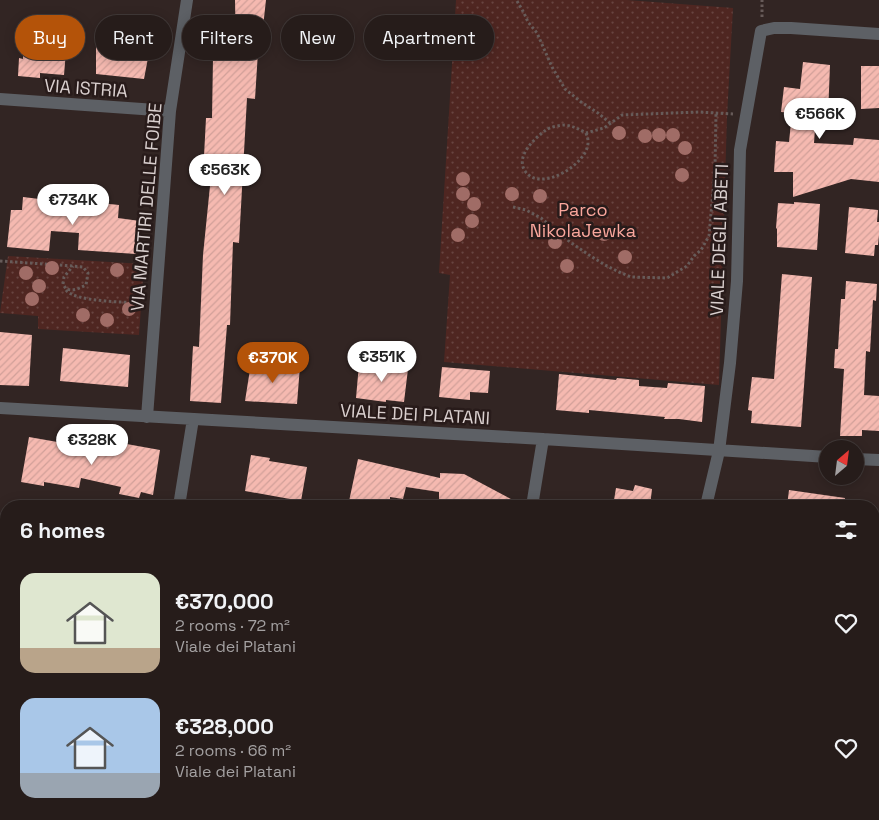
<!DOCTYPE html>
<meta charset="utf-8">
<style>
:root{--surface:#261c1a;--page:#322927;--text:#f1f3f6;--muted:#a4a1a2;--line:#423a39;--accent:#b45309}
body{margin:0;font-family:"Space Grotesk",sans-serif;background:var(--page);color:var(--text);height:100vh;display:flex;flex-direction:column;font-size:19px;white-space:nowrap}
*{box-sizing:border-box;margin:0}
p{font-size:16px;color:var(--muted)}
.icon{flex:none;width:28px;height:28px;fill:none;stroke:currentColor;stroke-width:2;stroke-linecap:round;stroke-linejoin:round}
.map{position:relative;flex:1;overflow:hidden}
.drawer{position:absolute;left:0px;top:500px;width:880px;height:320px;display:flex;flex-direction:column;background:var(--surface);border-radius:20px 20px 0 0;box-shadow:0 2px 12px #0003,0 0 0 1px var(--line)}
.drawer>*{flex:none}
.hud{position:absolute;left:15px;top:15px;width:500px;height:45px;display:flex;gap:10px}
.needle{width:32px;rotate:28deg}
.tools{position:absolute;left:819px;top:440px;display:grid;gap:10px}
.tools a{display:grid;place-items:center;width:45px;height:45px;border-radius:50%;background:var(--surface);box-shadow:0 2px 12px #0003,0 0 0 1px var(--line);font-size:25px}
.price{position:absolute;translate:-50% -42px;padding:0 11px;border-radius:18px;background:#fff;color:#222;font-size:16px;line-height:32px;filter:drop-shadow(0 1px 2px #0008)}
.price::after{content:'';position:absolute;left:50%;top:30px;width:15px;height:11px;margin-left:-8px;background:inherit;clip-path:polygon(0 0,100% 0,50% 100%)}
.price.selected{background:var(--accent);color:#fff}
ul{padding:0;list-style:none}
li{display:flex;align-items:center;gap:15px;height:125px;padding:0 20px}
li span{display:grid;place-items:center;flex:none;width:140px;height:100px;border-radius:15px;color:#555}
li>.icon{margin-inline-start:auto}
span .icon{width:60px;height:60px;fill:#fffc;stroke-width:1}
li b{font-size:21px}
h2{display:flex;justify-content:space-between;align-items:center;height:60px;padding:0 20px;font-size:21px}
.tag{padding:0 18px;border-radius:22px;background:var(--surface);box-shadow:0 2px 12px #0003,0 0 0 1px var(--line);font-size:18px;line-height:45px}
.tag.selected{background:var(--accent);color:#fff}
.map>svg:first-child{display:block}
.park{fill:url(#park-dots)}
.building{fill:url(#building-hatch)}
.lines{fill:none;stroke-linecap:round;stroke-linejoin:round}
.path{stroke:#675b59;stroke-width:3;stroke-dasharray:2.5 2.5;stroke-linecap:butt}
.minor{stroke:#5d6065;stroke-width:12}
.tree{fill:#a06c66}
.labels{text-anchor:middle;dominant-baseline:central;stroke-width:5;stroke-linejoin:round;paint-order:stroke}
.street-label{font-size:18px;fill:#d9cfce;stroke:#281b1a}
.park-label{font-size:18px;fill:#faa69c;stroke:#281b1a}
</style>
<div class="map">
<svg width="879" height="820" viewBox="0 0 879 820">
<defs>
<pattern id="park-dots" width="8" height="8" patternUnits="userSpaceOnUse" patternTransform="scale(1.25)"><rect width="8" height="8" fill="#4f2621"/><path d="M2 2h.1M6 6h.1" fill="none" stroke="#684440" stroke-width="1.8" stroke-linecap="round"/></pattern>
<pattern id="building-hatch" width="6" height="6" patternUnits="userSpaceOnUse" patternTransform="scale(1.25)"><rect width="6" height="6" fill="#f5b9b0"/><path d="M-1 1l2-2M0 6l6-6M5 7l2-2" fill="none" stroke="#d1a099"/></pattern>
</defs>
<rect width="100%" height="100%" fill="#322523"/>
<path class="park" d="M456,0H627L733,8L727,116L719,385L444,362L450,275L439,273Z
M8,256L144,264L139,335L38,329V316L0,313Z"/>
<path class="building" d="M235,0H266L262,36H259L255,99L247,98L239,243L233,242L230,325H227L221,403L190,401L193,346L199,347L203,255L211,176L203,175L206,118H212L213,58L236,59Z
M24,36L67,39L64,75L40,73V78L18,76L19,58L23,59Z
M96,37L141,40L140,58H148L144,79L96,74Z
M803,62L830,65L828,116L816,115L814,143L853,145L854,138L879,140V182L851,179L793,197V172H774L776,141L789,142L792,113L781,112L784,87L800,89Z
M861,66H879V108L861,109Z
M23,197L81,204L82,201L119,205L118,218L140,221L136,254L78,250L79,233L51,231L49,251L7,247L11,210H22Z
M794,202L820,204L817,250L777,247V229L776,228L778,203L794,204Z
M849,207L878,210L877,222H879V235L878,245H875L874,256L845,253Z
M782,274L812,277L801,427L751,423L752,411L748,410L752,377L774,379Z
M846,281L877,284L876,301L873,300L870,352L866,351L864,395L879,396V431L862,430V436H840L844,369L834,368L835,349H838L841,299H845Z
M0,332L32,335L29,386L0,385Z
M63,348L130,355L128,387L60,381Z
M251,363L300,366L297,404L245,401Z
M359,364L408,369L404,402L386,400V402L356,398Z
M442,367L490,371L488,393L470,392V400L439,397Z
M559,374L616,380L617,378L639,380V386L667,388L668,383L705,386L702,422L679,419H664L665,417L589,410V413L556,410Z
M29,437L109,451L110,441L160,450L153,495L141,492L139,498L119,494L121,487L81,478L79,488L44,482V486L21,482Z
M251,455L270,458L269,461L307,467L301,501L245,491Z
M358,459L440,478V473L464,474L524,506H439V492L406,487L403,499L390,497V506H348Z
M635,485L652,489L650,506H613L616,488L633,491Z
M789,490L845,498L844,506H787Z"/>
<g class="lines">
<path class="path" d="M517,1L524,13L528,22L537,33L552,67L565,89L581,102L598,113L610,123
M762,17V0
M586,133C587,136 588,138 588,141C590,163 540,194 525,171C515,156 535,138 546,130C550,127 560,125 565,125C573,126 579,129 586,133L604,128L622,115L699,112L733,114
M513,207L526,210L541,218L570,242L589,255L605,265L619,272L631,277L667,278L687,266L694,256L701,250L709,236L715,168L716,113
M0,261L73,266L83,267L88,273L86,285C78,289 74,291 66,289L63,284L64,277L73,266
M66,290C75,302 126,302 142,303"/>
<path class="minor" d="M0,99L170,111
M0,408L543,439L828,457
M147,417L170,111L187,0
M855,459L879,460
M179,506L193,419
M532,506L543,439
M706,506L719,451L730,363L737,281L740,150L761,31L774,28H791L879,34
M874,656L879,657
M0,790L6,794
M48,814L60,820
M268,820L269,814
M420,820L422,814
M650,820V814"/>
</g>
<g class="tree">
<circle cx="619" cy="133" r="7"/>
<circle cx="659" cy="135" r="7"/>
<circle cx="673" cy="135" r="7"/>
<circle cx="645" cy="136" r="7"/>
<circle cx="685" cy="148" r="7"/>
<circle cx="682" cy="175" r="7"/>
<circle cx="463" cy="179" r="7"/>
<circle cx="463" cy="194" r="7"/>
<circle cx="512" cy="194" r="7"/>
<circle cx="540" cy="196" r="7"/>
<circle cx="474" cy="204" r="7"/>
<circle cx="472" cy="221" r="7"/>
<circle cx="604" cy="234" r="7"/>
<circle cx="458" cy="235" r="7"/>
<circle cx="555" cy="242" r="7"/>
<circle cx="625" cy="257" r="7"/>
<circle cx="567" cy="266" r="7"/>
<circle cx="52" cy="268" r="7"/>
<circle cx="117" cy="270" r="7"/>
<circle cx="26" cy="273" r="7"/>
<circle cx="39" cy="286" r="7"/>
<circle cx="32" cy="299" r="7"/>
<circle cx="129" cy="309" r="7"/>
<circle cx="83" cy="315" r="7"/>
<circle cx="107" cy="320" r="7"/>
</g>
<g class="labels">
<g class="street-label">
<text transform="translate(86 88) rotate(4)">VIA ISTRIA</text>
<text transform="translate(146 207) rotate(-85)">VIA MARTIRI DELLE FOIBE</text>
<text transform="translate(719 240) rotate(-88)">VIALE DEGLI ABETI</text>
<text transform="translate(415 414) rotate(3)">VIALE DEI PLATANI</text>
</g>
<g class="park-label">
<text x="583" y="209">Parco<tspan x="583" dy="21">NikolaJewka</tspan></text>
</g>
</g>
</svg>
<div class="tools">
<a><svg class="needle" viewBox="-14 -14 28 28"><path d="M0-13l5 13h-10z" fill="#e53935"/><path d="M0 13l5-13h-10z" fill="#a4a1a2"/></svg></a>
</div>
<b class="price" style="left:820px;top:140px">€566K</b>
<b class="price" style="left:225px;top:196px">€563K</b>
<b class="price" style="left:73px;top:226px">€734K</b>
<b class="price" style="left:382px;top:383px">€351K</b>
<b class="price selected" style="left:273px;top:384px">€370K</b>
<b class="price" style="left:92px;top:466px">€328K</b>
<div class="hud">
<a class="tag selected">Buy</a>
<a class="tag">Rent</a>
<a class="tag">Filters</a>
<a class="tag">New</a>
<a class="tag">Apartment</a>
</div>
<section class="drawer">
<h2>6 homes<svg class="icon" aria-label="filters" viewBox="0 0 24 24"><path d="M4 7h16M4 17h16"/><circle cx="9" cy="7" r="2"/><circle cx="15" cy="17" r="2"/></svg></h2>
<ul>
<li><span style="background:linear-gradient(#dfe7d0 75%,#b9a48a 0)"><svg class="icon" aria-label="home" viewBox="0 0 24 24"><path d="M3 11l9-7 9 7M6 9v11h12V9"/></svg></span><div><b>€370,000</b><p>2 rooms · 72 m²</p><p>Viale dei Platani</p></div><svg class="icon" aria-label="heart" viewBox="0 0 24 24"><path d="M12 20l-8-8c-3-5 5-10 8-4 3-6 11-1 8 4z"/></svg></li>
<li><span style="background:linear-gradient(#a9c7e8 75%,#9aa5b1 0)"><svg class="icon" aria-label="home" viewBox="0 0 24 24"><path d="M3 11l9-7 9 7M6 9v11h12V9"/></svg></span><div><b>€328,000</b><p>2 rooms · 66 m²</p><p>Viale dei Platani</p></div><svg class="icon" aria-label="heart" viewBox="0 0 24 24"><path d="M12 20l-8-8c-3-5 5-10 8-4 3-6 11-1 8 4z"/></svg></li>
</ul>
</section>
</div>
